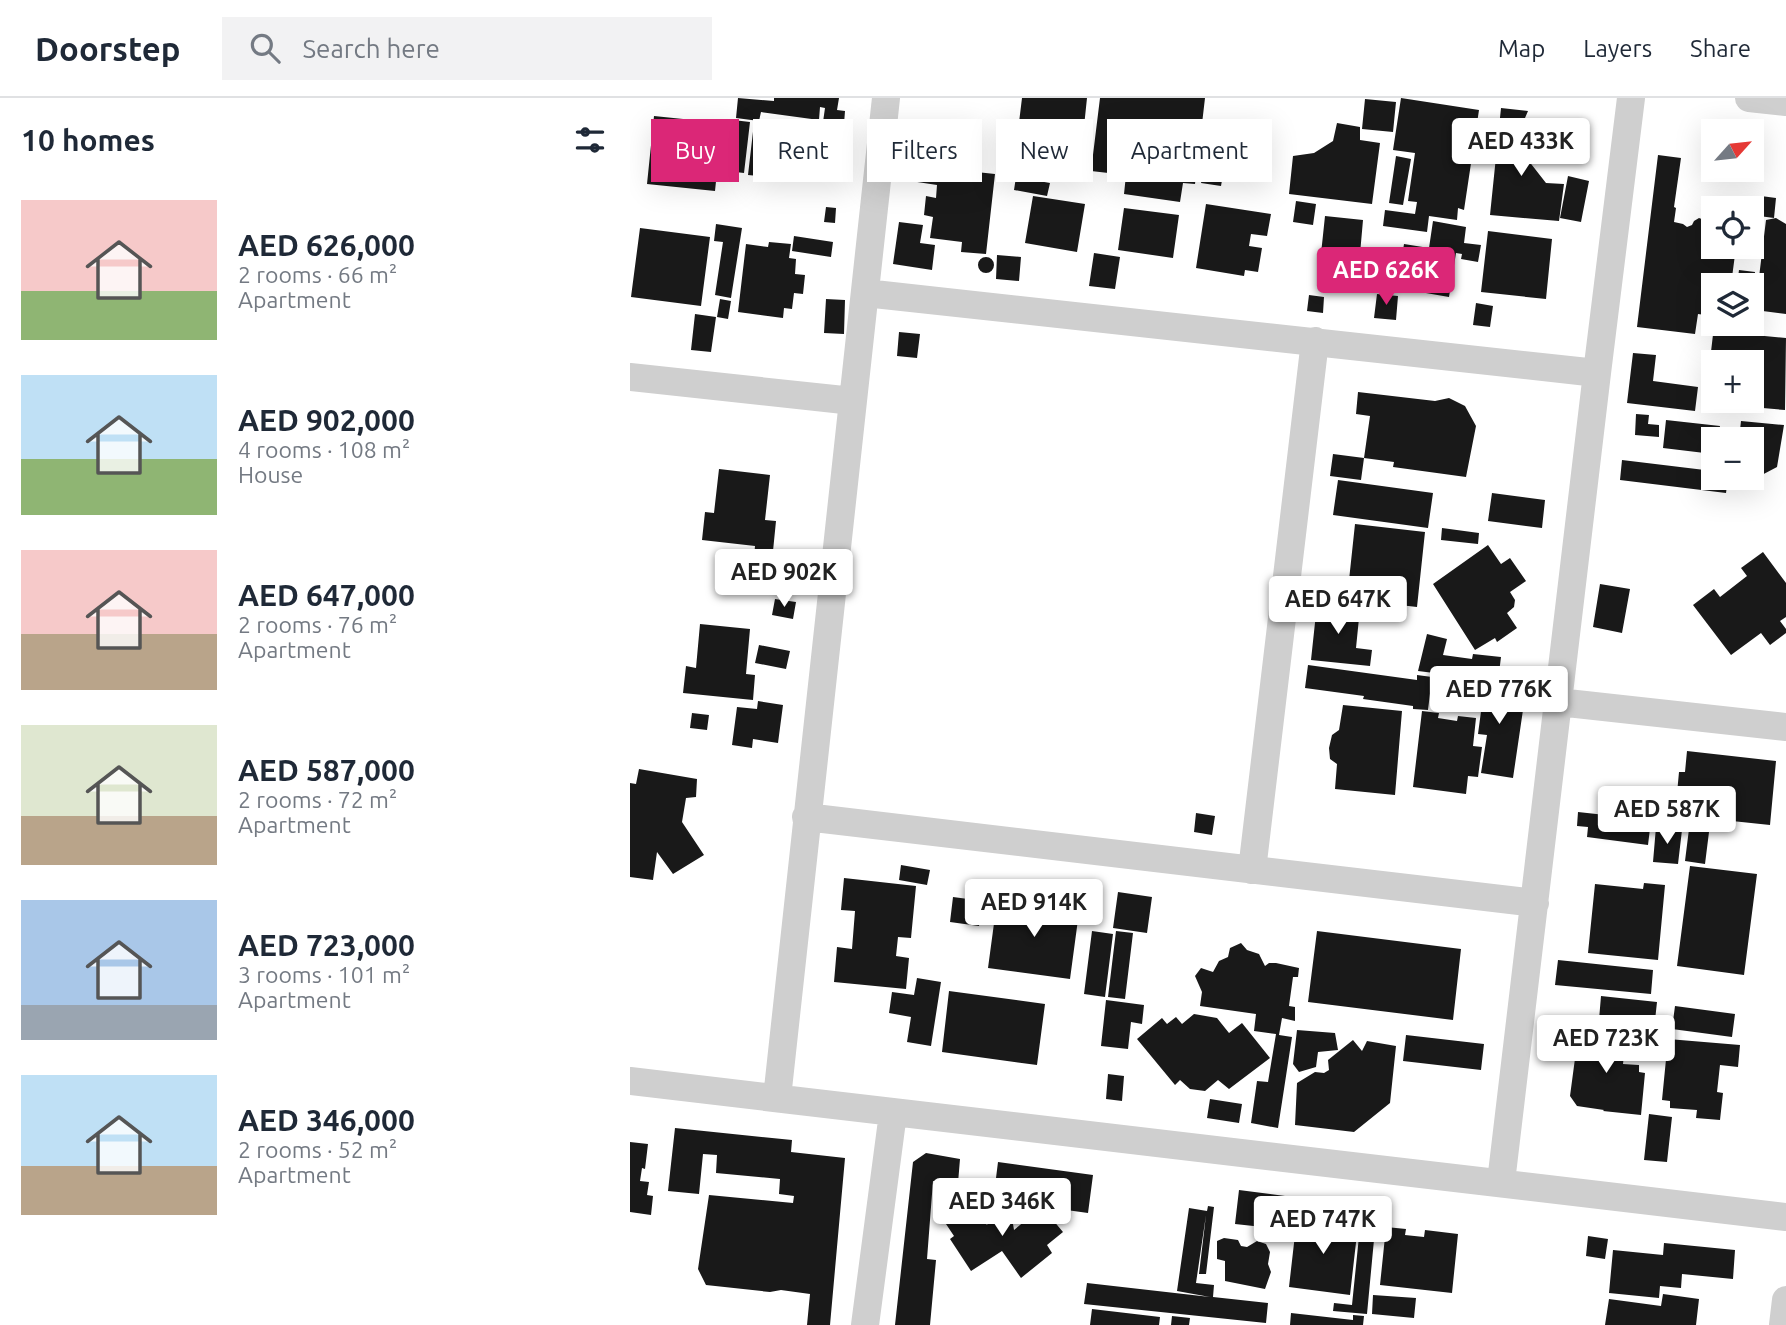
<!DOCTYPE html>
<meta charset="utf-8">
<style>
:root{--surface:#fff;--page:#f2f2f3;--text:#1f2937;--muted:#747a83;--line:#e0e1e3;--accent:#db2777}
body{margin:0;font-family:Ubuntu,sans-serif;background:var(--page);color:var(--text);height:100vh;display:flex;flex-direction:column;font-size:26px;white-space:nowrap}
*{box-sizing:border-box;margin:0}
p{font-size:23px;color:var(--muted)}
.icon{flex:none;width:38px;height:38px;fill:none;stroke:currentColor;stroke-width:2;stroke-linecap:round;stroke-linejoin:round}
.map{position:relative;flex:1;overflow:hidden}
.side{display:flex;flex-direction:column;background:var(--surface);width:630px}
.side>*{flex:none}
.top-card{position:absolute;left:21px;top:21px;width:665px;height:63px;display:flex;gap:14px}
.needle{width:46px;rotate:63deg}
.fabs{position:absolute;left:1071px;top:21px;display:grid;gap:14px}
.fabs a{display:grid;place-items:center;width:63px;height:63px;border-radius:0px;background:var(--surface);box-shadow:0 7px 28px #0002;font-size:35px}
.price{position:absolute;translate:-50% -60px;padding:0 16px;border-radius:7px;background:#fff;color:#222;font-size:23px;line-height:46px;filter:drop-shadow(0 2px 4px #0008)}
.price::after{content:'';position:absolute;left:50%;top:42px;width:21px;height:16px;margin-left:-10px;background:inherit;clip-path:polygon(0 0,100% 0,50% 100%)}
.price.current{background:var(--accent);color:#fff}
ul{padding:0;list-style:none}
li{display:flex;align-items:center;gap:21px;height:175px;padding:0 21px}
li span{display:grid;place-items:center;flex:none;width:196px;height:140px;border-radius:0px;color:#555}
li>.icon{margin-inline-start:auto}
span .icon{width:84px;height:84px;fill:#fffc;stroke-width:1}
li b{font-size:30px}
h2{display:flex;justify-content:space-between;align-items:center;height:84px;padding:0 21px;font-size:30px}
.pill{padding:0 24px;border-radius:0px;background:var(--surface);box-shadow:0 7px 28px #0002;font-size:24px;line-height:63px}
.pill.current{background:var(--accent);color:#fff}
header{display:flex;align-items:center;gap:42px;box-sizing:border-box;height:98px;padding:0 35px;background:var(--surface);border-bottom:2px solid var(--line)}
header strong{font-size:33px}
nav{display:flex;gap:38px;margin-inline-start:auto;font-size:24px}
.search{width:490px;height:63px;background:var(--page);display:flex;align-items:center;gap:18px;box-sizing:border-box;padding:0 24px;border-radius:0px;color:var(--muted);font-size:26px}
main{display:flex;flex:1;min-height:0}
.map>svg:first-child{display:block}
.building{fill:#191919;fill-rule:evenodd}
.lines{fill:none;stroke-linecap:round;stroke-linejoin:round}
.minor{stroke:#cfcfcf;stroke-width:28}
</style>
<header>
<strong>Doorstep</strong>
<div class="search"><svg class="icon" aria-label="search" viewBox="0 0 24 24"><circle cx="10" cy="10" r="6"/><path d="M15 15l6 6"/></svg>Search here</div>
<nav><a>Map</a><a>Layers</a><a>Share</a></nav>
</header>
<main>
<section class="side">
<h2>10 homes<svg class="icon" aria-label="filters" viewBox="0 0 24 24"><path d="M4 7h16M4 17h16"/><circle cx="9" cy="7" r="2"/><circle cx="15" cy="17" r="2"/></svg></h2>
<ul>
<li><span style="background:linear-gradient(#f6c9c9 65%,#8fb573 0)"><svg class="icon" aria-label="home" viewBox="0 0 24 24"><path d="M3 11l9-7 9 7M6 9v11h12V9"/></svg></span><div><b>AED 626,000</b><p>2 rooms · 66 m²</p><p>Apartment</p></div></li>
<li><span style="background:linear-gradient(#bfe0f5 60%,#8fb573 0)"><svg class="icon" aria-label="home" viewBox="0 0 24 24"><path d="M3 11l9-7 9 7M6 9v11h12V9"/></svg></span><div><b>AED 902,000</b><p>4 rooms · 108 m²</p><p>House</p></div></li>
<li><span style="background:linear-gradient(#f6c9c9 60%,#b9a48a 0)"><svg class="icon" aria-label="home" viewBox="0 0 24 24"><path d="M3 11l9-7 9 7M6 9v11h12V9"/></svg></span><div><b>AED 647,000</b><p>2 rooms · 76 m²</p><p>Apartment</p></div></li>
<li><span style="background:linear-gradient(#dfe7d0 65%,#b9a48a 0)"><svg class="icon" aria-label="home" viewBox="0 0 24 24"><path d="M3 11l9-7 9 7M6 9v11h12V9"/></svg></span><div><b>AED 587,000</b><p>2 rooms · 72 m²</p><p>Apartment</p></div></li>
<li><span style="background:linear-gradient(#a9c7e8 75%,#9aa5b1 0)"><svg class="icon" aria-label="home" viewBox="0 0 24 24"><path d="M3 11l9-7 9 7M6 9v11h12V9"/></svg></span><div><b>AED 723,000</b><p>3 rooms · 101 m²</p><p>Apartment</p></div></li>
<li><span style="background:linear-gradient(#bfe0f5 65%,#b9a48a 0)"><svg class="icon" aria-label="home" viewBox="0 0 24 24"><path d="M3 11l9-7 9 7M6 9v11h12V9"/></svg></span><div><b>AED 346,000</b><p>2 rooms · 52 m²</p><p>Apartment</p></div></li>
</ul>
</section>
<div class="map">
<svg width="1156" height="1227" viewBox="0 0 1156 1227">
<rect width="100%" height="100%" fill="#fff"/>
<path class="building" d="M108,0L144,3V0H209L207,12L215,13L214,26L193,24L195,10L190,9L189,22L131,14L129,23L106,20Z
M392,0H457L451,57L386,49Z
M470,0H575L565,86L553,85L550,104L494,96L496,77L461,73Z
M771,0L849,12L834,112L828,110L827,122L799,118L797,134L753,128L755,112L785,116L787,104L778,103L785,55L763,52Z
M735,1L766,4L763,34L732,31Z
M871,10L898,13L895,20H885L882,39L901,40L898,62L916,85L934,86L929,123L860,117Z
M24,18L92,25L85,93L17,86Z
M103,22L120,24L114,75L97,73Z
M124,25L184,31L181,65L170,64L169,82L118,77Z
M707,25L730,29V42L750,45L742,106L659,96L663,58L684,55L703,43Z
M190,31L215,34L209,80L185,77Z
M1122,44L1130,48L1132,54L1130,60L1125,64H1122Z
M387,57L449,65L448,79L385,72Z
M1028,57L1051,60L1044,109L1046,110L1044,124L1053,126L1057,129L1062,127L1064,123L1069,120L1077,123L1076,127L1083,129V149H1106L1101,187H1083V218L1068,216L1065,236L1007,229Z
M766,58L781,61L773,107L759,105Z
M277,61L310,66L309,70L365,76L356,156L331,154L332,144L300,140L303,119L294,117L296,98L306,100L307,87L274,82Z
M575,68L594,71L591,88L571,85Z
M938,78L959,83L951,124L930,120Z
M386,79L420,85L417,98L384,92Z
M403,98L455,106L447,154L395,145Z
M1131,98L1146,100L1144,120L1129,118Z
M666,103L686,106L683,127L663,124Z
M576,106L641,116L637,138L621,136L619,148L632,150L628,174L615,172L614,178L566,170Z
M196,109L206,110L205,125L194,124Z
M494,110L549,117L543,160L488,152Z
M695,118L733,122L728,179L689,175Z
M1146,120L1156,126V216L1125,212L1136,122Z
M803,123L836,129L834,145L851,147L848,164L831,161L832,156L826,155L819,199L767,190L774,146L799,150Z
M269,124L293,127L290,145L305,147L302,172L263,166Z
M86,126L112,130L101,200L85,197L93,144L84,143Z
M10,130L80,139L71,208L1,199Z
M858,133L922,141L916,201L851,194Z
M164,138L203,144L201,159L162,153Z
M139,144L161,146L159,160L166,161L165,176L175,177L173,196L164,195L162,211L154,210L153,220L108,214L116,146L138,149Z
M464,155L490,159L485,191L459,188Z
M367,157L391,159L389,183L366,181Z
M348 167a8 8 0 1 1 16 0a8 8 0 1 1-16 0Z
M1109,172L1125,174L1124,188L1107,186Z
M747,196L768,198L766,222L744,220Z
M679,197L694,199L693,215L677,213Z
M90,201L101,203L98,221L87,219Z
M196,201L215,202L214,236L194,235Z
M846,205L863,208L860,229L843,227Z
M65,216L86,219L81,254L61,252Z
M1084,228L1115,231L1114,236L1156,240L1155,312L1075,305ZM1083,264H1122V303H1083Z
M269,234L290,236L287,260L267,258Z
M1003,255L1026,257L1023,283L1068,289L1065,313L997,305Z
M728,294L805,303L819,300L835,308L846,328L836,379L763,369L764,364L734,360L740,318L726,316Z
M1006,316L1019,317L1018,326L1029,327V339L1005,337Z
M1036,322L1090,328L1088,341H1083V356L1033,350Z
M1111,323L1154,327L1147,369L1128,379L1122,377V341H1109Z
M703,356L734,360L731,382L700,378Z
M992,362L1083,373V380H1098L1096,395L990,382Z
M89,371L140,377L135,422L146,423L140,483L122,481L125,448L72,442L75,414L84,415Z
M708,382L803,395L798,430L703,417Z
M862,395L915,402L912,430L858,423Z
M725,426L795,434L787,509L717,501Z
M812,430L849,435L848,446L811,442Z
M858,447L871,466L880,460L896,483L880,494L885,502L884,509L877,515L887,530L867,544L865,540L845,552L803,486Z
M1133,454L1156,485V519L1150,523L1156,531V535L1140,547L1131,535L1101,557L1063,507L1084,491L1090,499L1117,478L1111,470Z
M970,486L1000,491L992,535L963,529Z
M145,501L166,504L163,521L142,517Z
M687,506L730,510L726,550L742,552L740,568L681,562Z
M70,526L120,531L116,576L125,577L123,602L53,595L56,568L66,570Z
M797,536L817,541L813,557L842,561L843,556L871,559L868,583L788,573Z
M129,547L160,553L156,571L125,565Z
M678,567L787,582V577L802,579L798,612L783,611V608L733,601L734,598L675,590Z
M841,585L894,592L893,612L883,680L851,675L857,637L848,636L852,606L839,605Z
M128,603L153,607L148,645L123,641L122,650L102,647L107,609L127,611Z
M713,607L772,613L765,697L705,691L707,666L700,661L699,650L702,637L709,632Z
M792,613L809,615L808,620L827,623L828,618L846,620L843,648L852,649L848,679L838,678L836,696L783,689Z
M62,615L79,617L77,632L60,630Z
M1057,653L1146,663L1140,727L1045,717L1049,674H1055Z
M9,671L67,681L66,699L56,700L52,724L74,757L43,776L27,754L23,782L0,779V685L6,686Z
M948,714L1021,722L1018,747L957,739L958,729L947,728Z
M566,715L585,718L582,737L564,734Z
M1026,729L1052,732L1048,766L1023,764Z
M1059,731L1079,734L1075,766L1055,763Z
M271,767L300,772L297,787L269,782Z
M1060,768L1127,776L1114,877L1047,868Z
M214,780L286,788L281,840L268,839L266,858L279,860L276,891L204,884L207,849L222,851L225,813L211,812Z
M1014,785L1035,787L1028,862L958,855L965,786L1013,791Z
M488,794L522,799L517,835L483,830Z
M323,799L353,803L349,828L320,824Z
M398,800L424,803L423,811L449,814L440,881L358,870L367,803L397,808Z
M462,833L483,836L475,899L454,896Z
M486,833L503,835L495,901L478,899Z
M687,833L831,851L823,922L678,904Z
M611,845L617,852L629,856L635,868L639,865H646L669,870L668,879H663L659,908L665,909V923L652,920L649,937L662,939L648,1030L621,1025L627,983L638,984L646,936L624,933L626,916L570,908L572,894L565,878L571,870L583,874L589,863L598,859L600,850Z
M928,862L1023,872L1021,896L925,887Z
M287,880L311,884L301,948L277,944L281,919L259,915L262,894L284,897Z
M319,893L415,906L407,967L312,954Z
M971,898L1027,904L1022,950L1000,948L1002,926L969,922Z
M476,902L514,907L512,926L501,924L498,951L471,948Z
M1045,908L1105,916L1102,939L1042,931Z
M564,916L587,920L599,935L612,925L640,960L599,991L588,982L575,993L560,991L550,982L545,987L507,941L532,920L537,926L546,919L552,926Z
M667,932L705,935L708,952L688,954L686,969L669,974L663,966Z
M958,932L996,938L993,966L1009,967V974L1015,975L1011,1017L973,1013L974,1012L947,1008L940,998L948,938Z
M776,937L854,946L851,972L773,963Z
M1038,941L1110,947L1108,969L1090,967L1087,994L1093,995L1090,1022L1066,1020L1067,1012L1040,1010V1003L1032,1002Z
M723,942L732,953L737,943L766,948L760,1005L724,1034L665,1027L667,985L685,974L694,975L699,972L698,962Z
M478,976L494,978L492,1003L476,1001Z
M580,1001L612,1006L609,1025L577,1020Z
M1019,1016L1042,1019L1037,1064L1014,1062Z
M45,1030L162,1042L161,1054L215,1060L200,1227H177L180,1196L151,1192L140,1194L76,1187L68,1171L79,1097L163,1105L164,1098L149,1096L150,1081L86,1075L87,1057L73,1056L69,1096L38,1093Z
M0,1044L18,1046L15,1071L12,1070L10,1083L19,1084L17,1097L23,1098L21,1117L0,1114Z
M296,1055L330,1061L328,1085L303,1083L297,1161L306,1162L300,1227H265L283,1064Z
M368,1064L463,1077L458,1115L415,1109V1104L402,1102L404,1085L366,1080Z
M609,1092L655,1098L652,1131L605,1126Z
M332,1107L336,1114L344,1109L357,1127L362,1116L368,1112L376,1114L382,1120L384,1132L412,1109L433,1134L417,1147L422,1155L391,1180L372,1153L341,1173L320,1141L324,1138L312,1120Z
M578,1108L584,1109L576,1176H569L576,1117L566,1185L584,1187L583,1199L638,1205L636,1225L454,1206L457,1185L580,1199L547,1193L559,1110L577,1113Z
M732,1109L747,1110L737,1216L703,1213L704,1205L722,1207Z
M667,1119L728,1127L720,1197L659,1189Z
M756,1129L776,1131L775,1137L794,1139L795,1132L828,1136L822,1195L750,1187Z
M958,1138L978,1141L975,1161L956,1158Z
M594,1140L608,1142L611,1148L617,1149L627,1143L636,1146L640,1154L638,1166L641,1174L635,1191L595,1183V1163L587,1161V1143Z
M1034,1145L1105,1152L1103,1181L1052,1176L1051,1190L1030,1188L1029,1200L979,1195L983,1152L1033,1157Z
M1033,1196L1069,1201L1066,1227H975L979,1201L1031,1208Z
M743,1197L786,1200L784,1220L742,1216Z
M462,1211L530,1219L529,1227H460Z
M661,1215L723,1222V1217L734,1218L733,1227H660Z
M542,1218L560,1220L559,1227H541Z"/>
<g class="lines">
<path class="minor" d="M1119,0L1156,4
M235,195L967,275
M0,279L223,303
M928,604L1156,629
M176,719L905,805
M622,772L685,243
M0,983L1156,1119
M147,1000L256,0
M871,1084L967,275L1001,0
M235,1227L263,1015
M1153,1227L1156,1202"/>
</g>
</svg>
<div class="fabs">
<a><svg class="needle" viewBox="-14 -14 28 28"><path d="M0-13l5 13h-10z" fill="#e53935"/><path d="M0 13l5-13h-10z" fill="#747a83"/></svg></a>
<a><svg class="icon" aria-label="locate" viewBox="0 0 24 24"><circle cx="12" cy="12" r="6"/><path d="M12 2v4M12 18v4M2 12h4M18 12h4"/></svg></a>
<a><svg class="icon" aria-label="layers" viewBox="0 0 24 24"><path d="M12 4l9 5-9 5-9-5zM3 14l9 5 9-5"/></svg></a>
<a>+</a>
<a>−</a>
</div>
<b class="price" style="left:891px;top:80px">AED 433K</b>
<b class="price current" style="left:756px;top:209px">AED 626K</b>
<b class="price" style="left:154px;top:511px">AED 902K</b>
<b class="price" style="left:708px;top:538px">AED 647K</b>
<b class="price" style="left:869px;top:628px">AED 776K</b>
<b class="price" style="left:1037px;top:748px">AED 587K</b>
<b class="price" style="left:404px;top:841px">AED 914K</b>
<b class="price" style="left:976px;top:977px">AED 723K</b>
<b class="price" style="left:372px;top:1140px">AED 346K</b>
<b class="price" style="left:693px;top:1158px">AED 747K</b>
<div class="top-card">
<a class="pill current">Buy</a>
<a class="pill">Rent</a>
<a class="pill">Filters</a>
<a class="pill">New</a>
<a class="pill">Apartment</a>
</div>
</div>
</main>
